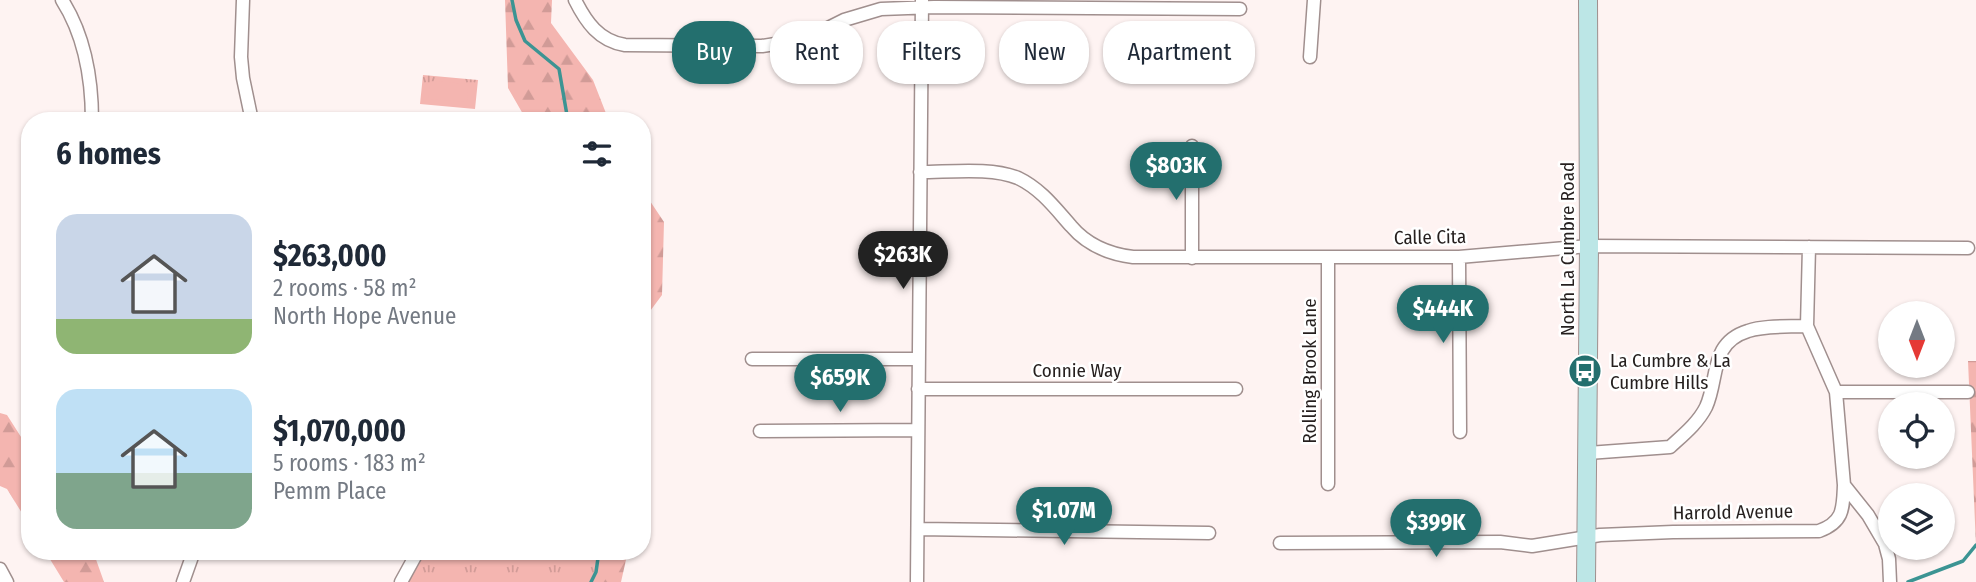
<!DOCTYPE html>
<meta charset="utf-8">
<style>
:root{--surface:#fff;--page:#f2f2f3;--text:#1f2937;--muted:#747a83;--accent:#236f6e}
body{margin:0;font-family:"Fira Sans Condensed",sans-serif;background:var(--page);color:var(--text);height:100vh;display:flex;flex-direction:column;font-size:26px;white-space:nowrap}
*{box-sizing:border-box;margin:0}
p{font-size:23px;color:var(--muted)}
.icon{flex:none;width:38px;height:38px;fill:none;stroke:currentColor;stroke-width:2;stroke-linecap:round;stroke-linejoin:round}
.map{position:relative;flex:1;overflow:hidden}
.panel{position:absolute;left:21px;top:112px;width:630px;height:448px;display:flex;flex-direction:column;background:var(--surface);border-radius:28px;box-shadow:0 2px 5px #0004}
.panel>*{flex:none}
.guide{position:absolute;left:672px;top:21px;width:665px;height:63px;display:flex;gap:14px}
.needle{width:46px;rotate:180deg}
.buttons{position:absolute;left:1878px;top:301px;display:grid;gap:14px}
.buttons a{display:grid;place-items:center;width:77px;height:77px;border-radius:50%;background:var(--surface);box-shadow:0 2px 5px #0004;font-size:35px}
.price{position:absolute;translate:-50% -60px;padding:0 16px;border-radius:24px;background:var(--accent);color:#fff;font-size:23px;line-height:46px;filter:drop-shadow(0 2px 4px #0008)}
.price::after{content:'';position:absolute;left:50%;top:42px;width:21px;height:16px;margin-left:-10px;background:inherit;clip-path:polygon(0 0,100% 0,50% 100%)}
.price.current{background:#222;color:#fff}
ul{padding:0;list-style:none}
li{display:flex;align-items:center;gap:21px;height:175px;padding:0 35px}
li span{display:grid;place-items:center;flex:none;width:196px;height:140px;border-radius:21px;color:#555}
li>.icon{margin-inline-start:auto}
span .icon{width:84px;height:84px;fill:#fffc;stroke-width:1}
li b{font-size:30px}
h2{display:flex;justify-content:space-between;align-items:center;height:84px;padding:0 35px;font-size:30px}
.chip{padding:0 24px;border-radius:28px;background:var(--surface);box-shadow:0 2px 5px #0004;font-size:24px;line-height:63px}
.chip.current{background:var(--accent);color:#fff}
.map>svg:first-child{display:block}
.forest{fill:url(#forest-firs)}
.park{fill:url(#park-tufts)}
.pitch{fill:#f4b5b0}
.lines{fill:none;stroke-linecap:round;stroke-linejoin:round}
.stream{stroke:#3c9493;stroke-width:3.5}
.street-casing{stroke:#a08f8e;stroke-width:15}
.secondary-casing{stroke:#a08f8e;stroke-width:20}
.street{stroke:#fff;stroke-width:12}
.secondary{stroke:#bce6e6;stroke-width:18}
.labels{text-anchor:middle;dominant-baseline:central;stroke-width:5;stroke-linejoin:round;paint-order:stroke}
.street-label{font-size:19px;fill:#251f1e;stroke:#fff}
.poi-label{font-size:19px;fill:#251f1e;stroke:#fff;text-anchor:start}
</style>
<div class="map">
<svg width="1976" height="582" viewBox="0 0 1976 582">
<defs>
<pattern id="forest-firs" width="22" height="20" patternUnits="userSpaceOnUse" patternTransform="scale(1.75)"><rect width="22" height="20" fill="#f4b5b0"/><path d="M5 1l3.5 6h-7zM16 11l3.5 6h-7z" fill="#d19b97"/></pattern>
<pattern id="park-tufts" width="24" height="20" patternUnits="userSpaceOnUse" patternTransform="scale(1.75)"><rect width="24" height="20" fill="#f4b5b0"/><path d="M3 7l-1-3M5 7V3M7 7l1-3M15 17l-1-3M17 17v-4M19 17l1-3" fill="none" stroke="#d19b97"/></pattern>
</defs>
<rect width="100%" height="100%" fill="#fef3f2"/>
<path class="forest" d="M505,0H552L551,23L593,80L609,121H527L508,88Z
M642,189L664,222L662,295L642,322Z
M1968,361H1976V546Z
M0,413L7,415L30,451V526L7,489L0,486Z
M45,551H93L104,582H64Z
M599,551H628L621,582H591L596,572Z"/>
<path class="park" d="M423,75L478,80L475,109L420,104Z
M418,551H599L596,572L591,582H401Z"/>
<path class="pitch" d="M430,81L468,84L467,102L428,99Z"/>
<g class="lines">
<path class="stream" d="M512,0L516,20L525,41L559,69L568,121
M591,582L596,572L599,551
M1908,582L1963,561L1976,545"/>
<defs>
<path id="street" d="M62,0C85,36 92,79 92,121
M243,0L241,57L243,78L252,121
M575,0C586,22 599,41 625,45L762,46L788,42L820,32L844,20L881,9L934,7L1240,9
M1310,57L1314,0
M1192,146V258
M920,172C950,172 992,167 1018,178C1041,189 1055,208 1071,226C1087,245 1109,254 1133,257H1459L1589,246L1968,248
M1809,247L1807,326L1836,392L1844,485L1868,515L1885,544L1889,559L1890,582
M1328,257V484
M1459,257L1460,432
M752,359H919
M918,389H1236
M1836,392H1968
M760,431L918,430
M1588,453L1670,447C1683,435 1698,423 1706,407C1719,379 1709,343 1748,331C1765,325 1789,327 1807,326
M918,529L1209,533
M1280,543L1500,542L1532,546L1600,535L1673,532L1819,531C1844,522 1843,508 1844,485
M0,569L7,582
M183,582L194,551
M401,582L418,551
M917,582L922,0"/>
<path id="secondary" d="M1586,582L1589,246L1588,0"/>
</defs>
<use href="#street" class="street-casing"/>
<use href="#secondary" class="secondary-casing"/>
<use href="#street" class="street"/>
<use href="#secondary" class="secondary"/>
</g>
<defs>
<symbol id="bus-disc" viewBox="-11 -11 22 22"><circle r="9.5" fill="#236f6e" stroke="#fff"/><path d="M-5-6H5V4H4V6H2V4H-2V6H-4V4H-5ZM-3.5-4V0h7V-4ZM-3.5 1.2v1.5H-2V1.2ZM2 1.2v1.5H3.5V1.2Z" fill="#fff"/></symbol>
</defs>
<g fill-rule="evenodd">
<use href="#bus-disc" x="1566" y="352" width="38" height="38"/>
</g>
<g class="labels">
<g class="street-label">
<text transform="translate(1430 237) rotate(-1)">Calle Cita</text>
<text transform="translate(1567 249) rotate(-90)">North La Cumbre Road</text>
<text x="1077" y="370">Connie Way</text>
<text transform="translate(1309 371) rotate(-90)">Rolling Brook Lane</text>
<text transform="translate(1733 512) rotate(-1)">Harrold Avenue</text>
</g>
<g class="poi-label">
<text x="1610" y="360">La Cumbre &amp; La<tspan x="1610" dy="22">Cumbre Hills</tspan></text>
</g>
</g>
</svg>
<div class="buttons">
<a><svg class="needle" viewBox="-14 -14 28 28"><path d="M0-13l5 13h-10z" fill="#e53935"/><path d="M0 13l5-13h-10z" fill="#747a83"/></svg></a>
<a><svg class="icon" aria-label="locate" viewBox="0 0 24 24"><circle cx="12" cy="12" r="6"/><path d="M12 2v4M12 18v4M2 12h4M18 12h4"/></svg></a>
<a><svg class="icon" aria-label="layers" viewBox="0 0 24 24"><path d="M12 4l9 5-9 5-9-5zM3 14l9 5 9-5"/></svg></a>
</div>
<b class="price" style="left:1176px;top:202px">$803K</b>
<b class="price current" style="left:903px;top:291px">$263K</b>
<b class="price" style="left:1443px;top:345px">$444K</b>
<b class="price" style="left:840px;top:414px">$659K</b>
<b class="price" style="left:1064px;top:547px">$1.07M</b>
<b class="price" style="left:1436px;top:559px">$399K</b>
<div class="guide">
<a class="chip current">Buy</a>
<a class="chip">Rent</a>
<a class="chip">Filters</a>
<a class="chip">New</a>
<a class="chip">Apartment</a>
</div>
<section class="panel">
<h2>6 homes<svg class="icon" aria-label="filters" viewBox="0 0 24 24"><path d="M4 7h16M4 17h16"/><circle cx="9" cy="7" r="2"/><circle cx="15" cy="17" r="2"/></svg></h2>
<ul>
<li><span style="background:linear-gradient(#c9d6e8 75%,#8fb573 0)"><svg class="icon" aria-label="home" viewBox="0 0 24 24"><path d="M3 11l9-7 9 7M6 9v11h12V9"/></svg></span><div><b>$263,000</b><p>2 rooms · 58 m²</p><p>North Hope Avenue</p></div></li>
<li><span style="background:linear-gradient(#bfe0f5 60%,#7fa58c 0)"><svg class="icon" aria-label="home" viewBox="0 0 24 24"><path d="M3 11l9-7 9 7M6 9v11h12V9"/></svg></span><div><b>$1,070,000</b><p>5 rooms · 183 m²</p><p>Pemm Place</p></div></li>
</ul>
</section>
</div>
